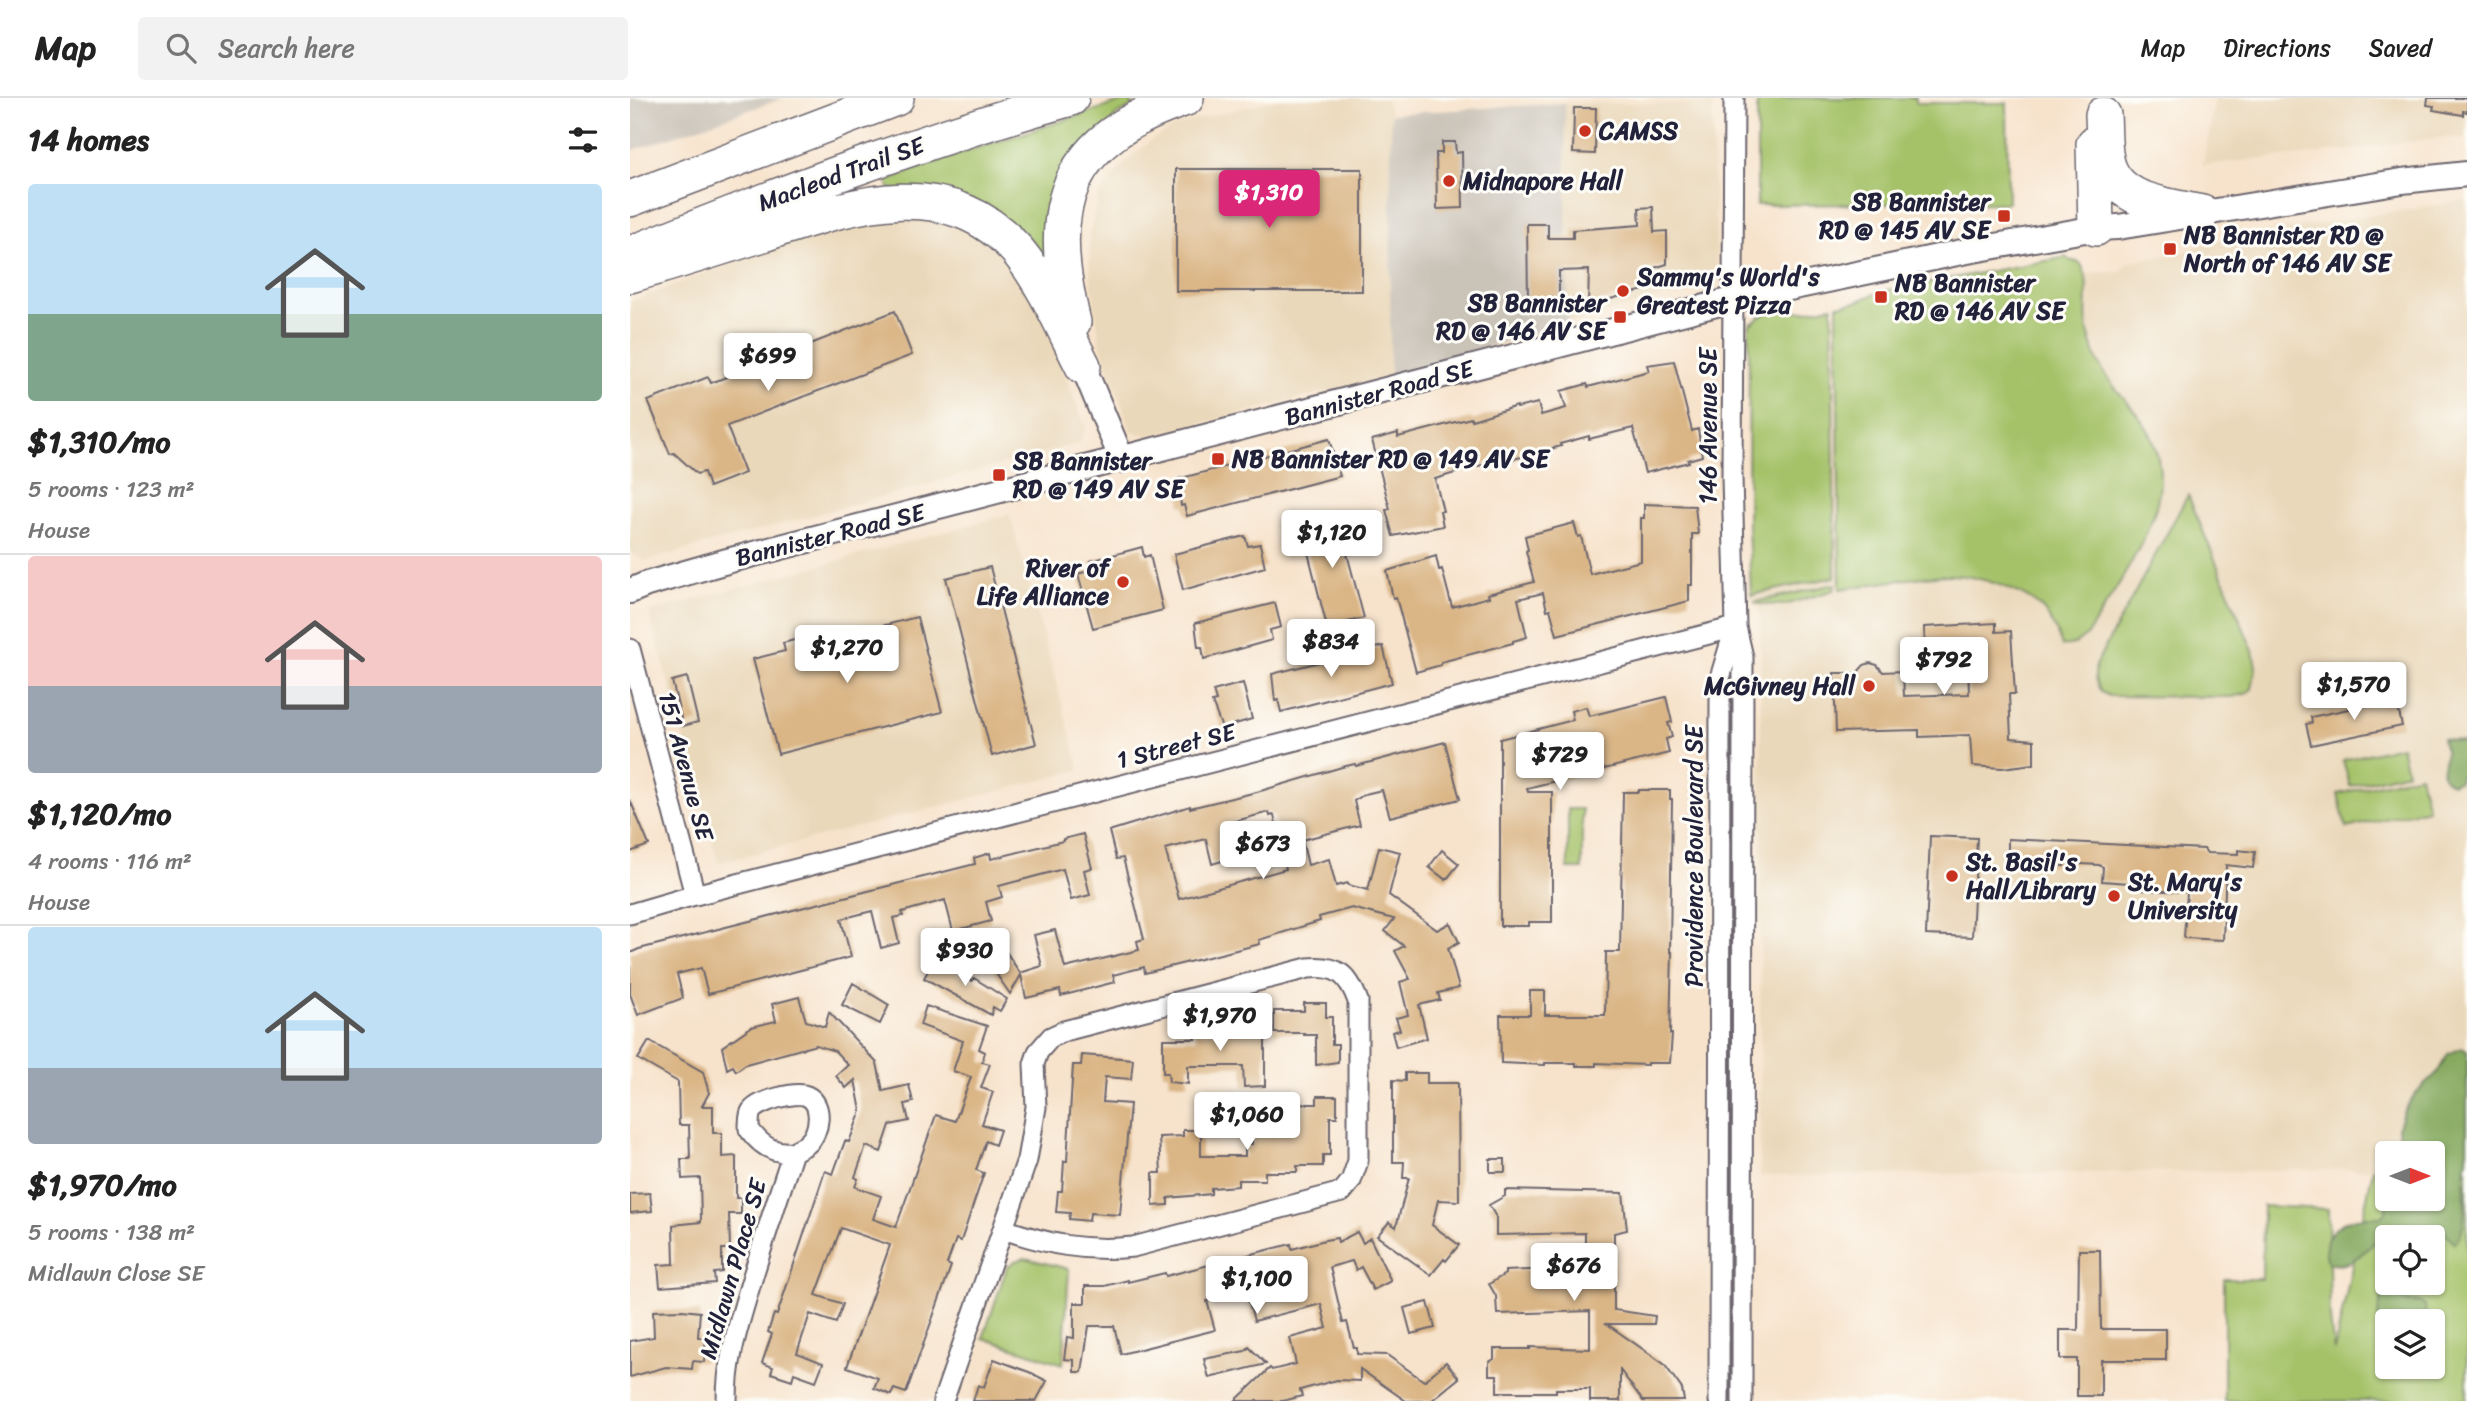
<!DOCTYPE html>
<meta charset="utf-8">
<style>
:root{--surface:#fff;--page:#f2f2f2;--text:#222;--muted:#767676;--line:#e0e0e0;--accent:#db2777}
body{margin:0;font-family:Sriracha,sans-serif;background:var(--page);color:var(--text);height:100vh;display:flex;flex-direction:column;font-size:26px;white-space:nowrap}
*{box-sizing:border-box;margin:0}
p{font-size:23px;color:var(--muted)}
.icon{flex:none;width:38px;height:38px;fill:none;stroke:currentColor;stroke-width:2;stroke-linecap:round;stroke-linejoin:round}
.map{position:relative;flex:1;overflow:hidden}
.panel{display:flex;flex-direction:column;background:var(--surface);width:630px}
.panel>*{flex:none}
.needle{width:46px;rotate:90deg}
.tools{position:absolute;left:1745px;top:1043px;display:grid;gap:14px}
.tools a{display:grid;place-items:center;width:70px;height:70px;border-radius:7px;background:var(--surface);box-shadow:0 2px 5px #0004;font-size:35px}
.price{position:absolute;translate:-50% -60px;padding:0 16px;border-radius:7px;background:#fff;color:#222;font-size:23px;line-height:46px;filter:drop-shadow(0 2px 4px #0008)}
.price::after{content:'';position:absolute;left:50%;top:42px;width:21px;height:16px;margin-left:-10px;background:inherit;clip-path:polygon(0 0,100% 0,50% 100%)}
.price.on{background:var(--accent);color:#fff}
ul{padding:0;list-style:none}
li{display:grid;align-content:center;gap:14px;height:371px;padding:0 28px}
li+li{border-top:2px solid var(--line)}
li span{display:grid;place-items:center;height:217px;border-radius:7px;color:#555}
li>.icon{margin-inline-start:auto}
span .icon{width:126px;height:126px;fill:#fffc;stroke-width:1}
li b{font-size:30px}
h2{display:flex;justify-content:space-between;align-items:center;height:84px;padding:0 28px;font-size:30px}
header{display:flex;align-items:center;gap:42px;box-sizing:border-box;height:98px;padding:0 35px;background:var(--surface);border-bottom:2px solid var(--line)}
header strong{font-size:33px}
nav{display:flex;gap:38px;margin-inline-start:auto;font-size:24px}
.search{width:490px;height:63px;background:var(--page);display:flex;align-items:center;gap:18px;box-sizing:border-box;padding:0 24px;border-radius:7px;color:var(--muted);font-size:26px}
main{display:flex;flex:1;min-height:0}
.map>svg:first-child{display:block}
.built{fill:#ead8ba}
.industrial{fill:#cac3b8}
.green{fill:#a5c269;stroke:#647252;stroke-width:2;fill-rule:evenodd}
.forest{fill:#84a85d;stroke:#53654c;stroke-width:2}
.building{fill:#dab585;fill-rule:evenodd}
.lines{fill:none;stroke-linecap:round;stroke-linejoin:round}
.minor-casing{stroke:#6d666e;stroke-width:23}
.tertiary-casing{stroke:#6d666e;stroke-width:28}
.motorway-casing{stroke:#6d666e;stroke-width:38}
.minor{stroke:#fff;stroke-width:19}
.tertiary{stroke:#fff;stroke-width:24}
.motorway{stroke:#fff;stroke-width:35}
.poi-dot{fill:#c8321e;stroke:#fdfcf7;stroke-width:2.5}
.labels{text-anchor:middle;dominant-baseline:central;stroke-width:6;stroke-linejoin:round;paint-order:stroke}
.poi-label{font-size:24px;font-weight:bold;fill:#22223b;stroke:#fdfcf7;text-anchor:start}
.street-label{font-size:24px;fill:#22223b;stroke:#fdfcf7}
</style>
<header>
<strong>Map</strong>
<div class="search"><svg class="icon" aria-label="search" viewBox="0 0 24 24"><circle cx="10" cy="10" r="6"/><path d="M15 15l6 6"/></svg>Search here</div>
<nav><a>Map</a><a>Directions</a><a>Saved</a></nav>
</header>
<main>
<section class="panel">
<h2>14 homes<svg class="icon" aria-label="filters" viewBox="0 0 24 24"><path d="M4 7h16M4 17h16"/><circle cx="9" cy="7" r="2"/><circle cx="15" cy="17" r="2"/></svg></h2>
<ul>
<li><span style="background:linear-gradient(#bfe0f5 60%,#7fa58c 0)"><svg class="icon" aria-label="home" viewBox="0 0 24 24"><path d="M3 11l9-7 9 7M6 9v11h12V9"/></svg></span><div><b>$1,310/mo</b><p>5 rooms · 123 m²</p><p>House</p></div></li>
<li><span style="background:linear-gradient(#f6c9c9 60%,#9aa5b1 0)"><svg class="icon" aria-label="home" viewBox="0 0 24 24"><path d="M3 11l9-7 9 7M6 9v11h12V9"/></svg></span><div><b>$1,120/mo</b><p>4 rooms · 116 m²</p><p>House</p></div></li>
<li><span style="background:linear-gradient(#bfe0f5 65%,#9aa5b1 0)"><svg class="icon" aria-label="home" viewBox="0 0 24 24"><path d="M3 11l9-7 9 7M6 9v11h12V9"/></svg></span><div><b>$1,970/mo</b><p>5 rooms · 138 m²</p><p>Midlawn Close SE</p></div></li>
</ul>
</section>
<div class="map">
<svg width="1837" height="1303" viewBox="0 0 1837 1303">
<rect width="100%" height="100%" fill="#fdfcf7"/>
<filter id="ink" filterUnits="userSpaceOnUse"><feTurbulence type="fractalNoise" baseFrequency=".0143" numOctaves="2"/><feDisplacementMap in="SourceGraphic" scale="14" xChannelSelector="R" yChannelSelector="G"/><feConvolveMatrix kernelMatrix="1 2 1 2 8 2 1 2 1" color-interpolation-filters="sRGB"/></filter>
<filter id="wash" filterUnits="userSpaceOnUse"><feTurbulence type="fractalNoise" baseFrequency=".00686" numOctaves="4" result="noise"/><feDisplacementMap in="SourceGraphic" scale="28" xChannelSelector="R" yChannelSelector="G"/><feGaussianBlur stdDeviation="1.57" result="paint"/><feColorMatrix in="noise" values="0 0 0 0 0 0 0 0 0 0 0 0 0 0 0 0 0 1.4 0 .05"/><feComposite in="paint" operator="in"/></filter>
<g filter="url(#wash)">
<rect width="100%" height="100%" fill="#f7e3cc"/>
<path class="built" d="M651,0H755L761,16L760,278L519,338L501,333L470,245L460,176L459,136L470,96L495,64L522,42L550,26Z
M1585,0H1837V40H1804L1721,52L1573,67Z
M935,5L1082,6L1087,185L938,225Z
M1837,102V1071H1803L1802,1055H1757V1071L1130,1078L1131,540L1129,508L1121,503L1120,250L1165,220L1449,175L1491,174L1498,164L1555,154L1576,144Z
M291,117L348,137L370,157L391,183L411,216L456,330L450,345L15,463L0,455V203L166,142H179Z
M380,416L450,672L88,765L19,514Z"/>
<path class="industrial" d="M0,0H154L0,53Z
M935,5L938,225L760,278L761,16Z"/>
<path class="green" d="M1127,0H1286V5H1377L1378,105L1127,107Z
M500,1L503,8L485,18L422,169L259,90L257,82L335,54Z
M1437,159L1439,162L1450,165C1462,180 1454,209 1457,228C1458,236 1462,245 1464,254C1475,286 1502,304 1518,332C1530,354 1533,382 1527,405C1518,443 1478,504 1457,537L1445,546L1432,548C1427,534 1420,517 1408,507C1387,490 1344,476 1317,477C1281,479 1245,486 1210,491L1207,207L1226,204L1249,194L1250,199L1257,197V192L1264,191Z
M1202,208L1205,479L1121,497L1118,427L1119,229L1121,224L1123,225C1136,211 1148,212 1166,213C1178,214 1190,210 1202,208Z
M1558,397L1623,553L1626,569L1622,591L1615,596L1601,599L1479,598C1464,591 1464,580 1466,566Z
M1205,486L1204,492L1155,507L1128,506L1125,504Z
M1771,648L1777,674L1720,688L1713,662Z
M1790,677L1798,711L1716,730L1708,696Z
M938,711H952V771H938Z
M1743,1071H1757V1101H1802L1803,1071H1837V1303H1594V1181H1632L1633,1108L1698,1111L1700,1220L1704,1253ZM1757,1139H1802V1185H1757ZM1757,1223H1802V1269H1757Z
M395,1160L439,1171L433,1266L353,1240L377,1169L385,1163Z"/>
<path class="forest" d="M1812,640L1832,644L1837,641V664L1829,683L1822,685C1804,677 1817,666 1815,652C1814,648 1812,645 1812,640Z
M1832,950L1837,953V1063C1836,1068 1834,1073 1834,1079C1835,1097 1837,1139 1824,1145C1811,1127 1808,1130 1790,1138C1783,1141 1773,1139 1766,1139L1760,1132C1740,1143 1725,1174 1698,1165C1691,1143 1700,1129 1722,1121C1731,1118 1742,1120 1751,1119L1756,1113L1757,1101H1802V1055H1770L1768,1028L1773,1014L1785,996L1807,975L1818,956Z
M1757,1185H1765L1774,1203L1789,1204L1795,1208L1796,1223H1757V1239C1741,1219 1750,1207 1757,1185Z"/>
<g id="blocks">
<path class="building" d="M1798,0H1837V14L1833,13V17L1803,12L1804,8L1797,7Z
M944,10H966L965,56L943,55Z
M812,44H825L826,55L832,54L833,110L807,111L806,55H812Z
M546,71H732V193H546Z
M1023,109L1024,134L1037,133V166L1021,171V186L1014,187V192L958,207L959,172L929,173V200L898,201L897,126H918V140H943V132L1010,127L1009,110Z
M265,213L282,257L97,328L115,375L79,389L74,374L67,376L44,355L40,356L18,303L78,279L81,285Z
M1044,263L1062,333L1068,331L1072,358L1058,362L1059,364L1015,375L1003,330L959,341V338L930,346L931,348L873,364L872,361L805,381L813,413H810L813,428L763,438L756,412L760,411L742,342L768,335V339L841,320L842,322L887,308V310L908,305L911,317L936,310L931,293L957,286L958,289L1019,273L1017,267Z
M699,341L710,378L557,418L554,407L551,408L548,381Z
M1014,406L1065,408L1068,436H1062V487H1059V503L927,537L920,511L917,512L913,495L888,501L897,539L883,543V545L811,564V567L786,574L766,499L763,500L757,473L806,458L809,472L812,471L822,509L859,499L858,496L904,484L896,453L898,452L895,438L944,425L948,439L951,438L960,476L1011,463V420H1014Z
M706,414L734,520L697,529L670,423Z
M615,438L618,448L630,446L635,469L553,492L544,456Z
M512,449L514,459L520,457L533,512L463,530L448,476L464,471L461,463Z
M360,469L406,646L362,658L316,480Z
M645,505L651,529L640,532L642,542L574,561L572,549H568L565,525Z
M287,519L312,614L148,656L123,561L155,553L153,545L183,537L185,545Z
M1366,525V534L1381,533L1385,596H1379L1381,640L1404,642V666L1372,670L1342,668L1340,637L1289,639V632L1206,634L1204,575H1227L1234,567L1240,565L1247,567L1253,574L1273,573L1274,598L1339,596L1338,563L1296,565L1294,529Z
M753,548L762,585L651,614L648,602L645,603L642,576Z
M57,579L68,624L53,628L42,583Z
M613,585L622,621L592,630L582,604L586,603L583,593Z
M1036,599L1042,624L1038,625L1042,639L1036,641L1039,655L897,690L898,694H922V824H899V828H870V641L943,622L941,613L956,609L959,618Z
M1766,601L1772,628L1681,647L1676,626L1682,625L1681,619Z
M815,644L830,701L760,719L752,692L735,696L724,703L730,727L672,742L678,767L699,761L706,788L718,785V787L738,792L749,749L770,754L759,797L807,832L820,825L829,844L818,850L829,890L808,895L810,902L789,907L797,940L766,949L762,934L770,932L766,920L778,917L770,884L780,881L765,853L774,848L755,833L764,821L722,810L689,819L690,823L629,842L630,846L515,875L514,869L483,877L485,884L431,898L430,892L396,900L391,877L380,896L354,858L371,846L390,875L412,868L404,837L425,832L435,870L509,852L507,843L514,841L493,760L486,761L479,733L560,708V710L627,694L712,669L725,666L726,668ZM639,714L640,718L644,717L656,771L549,801L535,751L576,741L582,766L602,760L595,732L599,731L598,725Z
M1009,692H1040V701H1042L1040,854H1042L1040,936H1042L1040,965H1017V967L966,965V968H946V965H915V967L871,965L870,917H900V893H915V917H975L976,854H990L993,694H1009Z
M0,702L19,747L0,754Z
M453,736L462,770L454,772L460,797L441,802L433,771L369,788L372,799L356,804L361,823L323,833L315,802L272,814L273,818L263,820L269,845L251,850L242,813L211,821L221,859L78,896L71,870L47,876L53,900L8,917L0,896V855L9,851L337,768L345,766L344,760L360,755L361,761L433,743V741Z
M1300,738L1347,740L1342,839L1296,837Z
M1378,741L1574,751L1577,755L1608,756V752L1625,754L1623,770L1596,767L1593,842L1554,840L1557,794L1513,792V786L1472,783L1473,769L1469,767L1434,765V768L1378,766Z
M812,752L829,766L816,782L799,769Z
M304,862L342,883L344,880L377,901L370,913L363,909L361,917L294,880Z
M223,885L259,907L250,926L212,907Z
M169,899L176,923L195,929L199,914L247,965L253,993L279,987L283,1004L275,1006L279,1023L260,1027L251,1054L236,1048L225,1079L228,1081L225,1089L251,1098L243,1121L266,1129L306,1017L325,1023L341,979L323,973L333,943L290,927L296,908L357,928L349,951L355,954L352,964L360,966L351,990L363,994L352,1026L370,1032L365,1047L356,1043L346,1072L354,1075L331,1143L326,1141L317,1166L321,1168L276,1295L264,1291L261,1297L244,1290L248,1280L217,1269L260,1147L211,1130L186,1197L213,1206L206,1225L180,1216L167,1255L193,1265L186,1283L164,1275L162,1282L141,1275L143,1269L132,1265L142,1236L138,1234L144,1216L147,1217L195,1073L203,1076L215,1043L219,1044L231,1013L225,982L216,990L206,978L218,967L205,953L186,947L116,966L106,973L103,968L97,971L92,949L121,929L146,923L142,906Z
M674,905H696V919H702V946H708V964L686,967V937H674V935H644V913H674Z
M601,923H635V988L614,989L613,968H558V986L539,984L538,975H533V941H566V934H601Z
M19,943L73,974L79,995L72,1008H83V1035H92V1059L106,1058V1100H111V1116H99L100,1151H92V1174L84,1175L85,1185L30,1189L28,1167L44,1166L43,1127L71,1124L70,1080L52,1081L51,1061H60L59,1027H49L48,984L8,961Z
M452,957L503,961L501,981L475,979L473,1004L500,1006L490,1117L460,1115L459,1123L439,1121L440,1115L426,1114L428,1093H432L434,1063H437L443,967H451Z
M775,975H797V985H828L829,1103L808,1102L802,1127L829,1147L816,1163L814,1161L801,1177L747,1138L759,1124L766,1129L779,1080H773L774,1064H763V982L775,983Z
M687,998H707V1019H700V1057H693V1068H667V1074H635V1082H608V1088L581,1090V1096L538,1100V1107L523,1108V1075H531L529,1039L553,1038V1032H571V1058H615V1046H622V1015H654V1006H687Z
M860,1061H875V1074H860Z
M875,1092L993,1095L997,1132L984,1135V1212L1025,1218L1024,1226H977L1034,1266L1052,1291L1054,1303H1013L990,1272V1303H960V1291H926V1294H867V1277H859V1264L864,1261V1251H900V1249L960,1251V1213L867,1216L866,1198L859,1186L875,1176V1173L925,1171V1173H955V1135L866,1137V1119L859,1107L875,1098Z
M20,1095L22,1113L0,1115V1096Z
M727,1134L733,1145L740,1140L761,1183L743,1192L731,1169L726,1172L722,1163L700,1169L713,1225L717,1224L724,1250H727V1256L757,1257L794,1283L816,1264L829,1280L801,1303H776L730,1271V1283L707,1282L670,1292L672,1298L653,1303H605L640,1270L642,1272L666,1266L660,1240L697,1230L691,1206L624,1223L616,1193L577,1203L585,1232L491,1256L484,1228H459L452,1274H444V1262L434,1261L437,1239L444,1240V1205H455V1188H475L498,1182V1184L535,1175L536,1178L661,1146L662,1151L695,1142L707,1140L708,1144Z
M1449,1152H1470L1471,1231H1536V1262H1471V1298H1447V1261H1430V1232H1448Z
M798,1204L805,1230L781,1236L774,1210Z
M52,1212L70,1214L68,1239L76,1240L74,1264L63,1263L62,1271L36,1269L0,1279V1243L24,1239L23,1213Z
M619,1249L636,1266L579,1280L574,1261L615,1253Z
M364,1261L399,1274L417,1283L406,1303H343L348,1287L354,1289Z"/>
</g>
</g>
<g filter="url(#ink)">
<use href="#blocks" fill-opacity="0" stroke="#6d666e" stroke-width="2"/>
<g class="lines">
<defs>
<path id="minor" d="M1104,0L1102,379L1106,529L1113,559L1112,1303
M0,551L65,797
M0,816L65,797L1106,529
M97,1303C97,1263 106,1236 117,1198C131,1150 147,1102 163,1054C167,1051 173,1049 177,1046C190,1035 194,1006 177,998C166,993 127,1003 121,1014C119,1018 119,1026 119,1031C130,1047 143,1056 163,1054
M313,1303L397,1062L406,1009L404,966L408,954L421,939L434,933L678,870C707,867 718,876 728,903V1063L721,1083L712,1094L503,1149C454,1154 418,1146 373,1131
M1089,1303L1090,580L1105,530"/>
<path id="tertiary" d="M453,268L492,362
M0,493L17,486L97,463L1102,202L1332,154L1466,130L1488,129L1772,83L1837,76"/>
<path id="motorway" d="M1473,17C1474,31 1473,47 1476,61C1484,105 1538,107 1572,115
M1464,46L1466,130
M0,101L266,0
M3,155C147,97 292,42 441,0
M0,177C45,164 89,150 133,136C219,108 316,72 387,152C414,184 434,231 453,268
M443,224C414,105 435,41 556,0"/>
</defs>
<use href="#minor" class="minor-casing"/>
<use href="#tertiary" class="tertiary-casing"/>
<use href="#motorway" class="motorway-casing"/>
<use href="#minor" class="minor"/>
<use href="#tertiary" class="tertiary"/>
<use href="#motorway" class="motorway"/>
</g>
</g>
<g class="poi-dot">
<circle cx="955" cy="33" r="7"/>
<circle cx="819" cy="83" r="7"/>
<rect x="1367" y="111" width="14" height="14" rx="3.5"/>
<rect x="1533" y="144" width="14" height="14" rx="3.5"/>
<circle cx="993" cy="193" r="7"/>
<rect x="1244" y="192" width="14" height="14" rx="3.5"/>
<rect x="983" y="212" width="14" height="14" rx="3.5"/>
<rect x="581" y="354" width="14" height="14" rx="3.5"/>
<rect x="362" y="370" width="14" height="14" rx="3.5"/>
<circle cx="493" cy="484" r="7"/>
<circle cx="1239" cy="588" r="7"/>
<circle cx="1322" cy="778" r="7"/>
<circle cx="1484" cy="798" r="7"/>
</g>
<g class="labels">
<g class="poi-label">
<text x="969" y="33">CAMSS</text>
<text x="833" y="83">Midnapore Hall</text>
<text x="1360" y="104" text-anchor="end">SB Bannister<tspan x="1360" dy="28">RD @ 145 AV SE</tspan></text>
<text x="1554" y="137">NB Bannister RD @<tspan x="1554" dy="28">North of 146 AV SE</tspan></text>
<text x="1007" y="179">Sammy's World's<tspan x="1007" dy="28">Greatest Pizza</tspan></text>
<text x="1265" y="185">NB Bannister<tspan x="1265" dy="28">RD @ 146 AV SE</tspan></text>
<text x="976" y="205" text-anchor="end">SB Bannister<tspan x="976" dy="28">RD @ 146 AV SE</tspan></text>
<text x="602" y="361">NB Bannister RD @ 149 AV SE</text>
<text x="383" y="363">SB Bannister<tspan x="383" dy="28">RD @ 149 AV SE</tspan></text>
<text x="479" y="470" text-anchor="end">River of<tspan x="479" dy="28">Life Alliance</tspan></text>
<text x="1225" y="588" text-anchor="end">McGivney Hall</text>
<text x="1336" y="764">St. Basil's<tspan x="1336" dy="28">Hall/Library</tspan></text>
<text x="1498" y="784">St. Mary's<tspan x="1498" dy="28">University</tspan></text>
</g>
<g class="street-label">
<text transform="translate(211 76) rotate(-20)">Macleod Trail SE</text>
<text transform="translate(749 295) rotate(-15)">Bannister Road SE</text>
<text transform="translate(1078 328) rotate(-90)">146 Avenue SE</text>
<text transform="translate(200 437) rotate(-14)">Bannister Road SE</text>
<text transform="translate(546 648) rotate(-14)">1 Street SE</text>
<text transform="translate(56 668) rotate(75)">151 Avenue SE</text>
<text transform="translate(1064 758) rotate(-90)">Providence Boulevard SE</text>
<text transform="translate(103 1171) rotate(-74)">Midlawn Place SE</text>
</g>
</g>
</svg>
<div class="tools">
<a><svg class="needle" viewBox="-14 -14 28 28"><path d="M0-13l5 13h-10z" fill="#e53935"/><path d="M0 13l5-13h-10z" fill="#767676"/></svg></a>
<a><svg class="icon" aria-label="locate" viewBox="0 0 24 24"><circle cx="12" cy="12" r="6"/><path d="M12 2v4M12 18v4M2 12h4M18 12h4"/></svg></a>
<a><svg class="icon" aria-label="layers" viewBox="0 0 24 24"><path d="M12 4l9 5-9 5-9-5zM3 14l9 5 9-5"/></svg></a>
</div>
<b class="price on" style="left:639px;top:132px">$1,310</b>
<b class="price" style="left:138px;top:295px">$699</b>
<b class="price" style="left:702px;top:472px">$1,120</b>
<b class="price" style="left:701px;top:581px">$834</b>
<b class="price" style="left:217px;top:587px">$1,270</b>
<b class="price" style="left:1314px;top:599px">$792</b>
<b class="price" style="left:1724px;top:624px">$1,570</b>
<b class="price" style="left:930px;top:694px">$729</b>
<b class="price" style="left:633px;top:783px">$673</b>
<b class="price" style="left:335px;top:890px">$930</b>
<b class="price" style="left:590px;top:955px">$1,970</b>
<b class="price" style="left:617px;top:1054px">$1,060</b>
<b class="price" style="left:944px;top:1205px">$676</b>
<b class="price" style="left:627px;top:1218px">$1,100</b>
</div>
</main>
